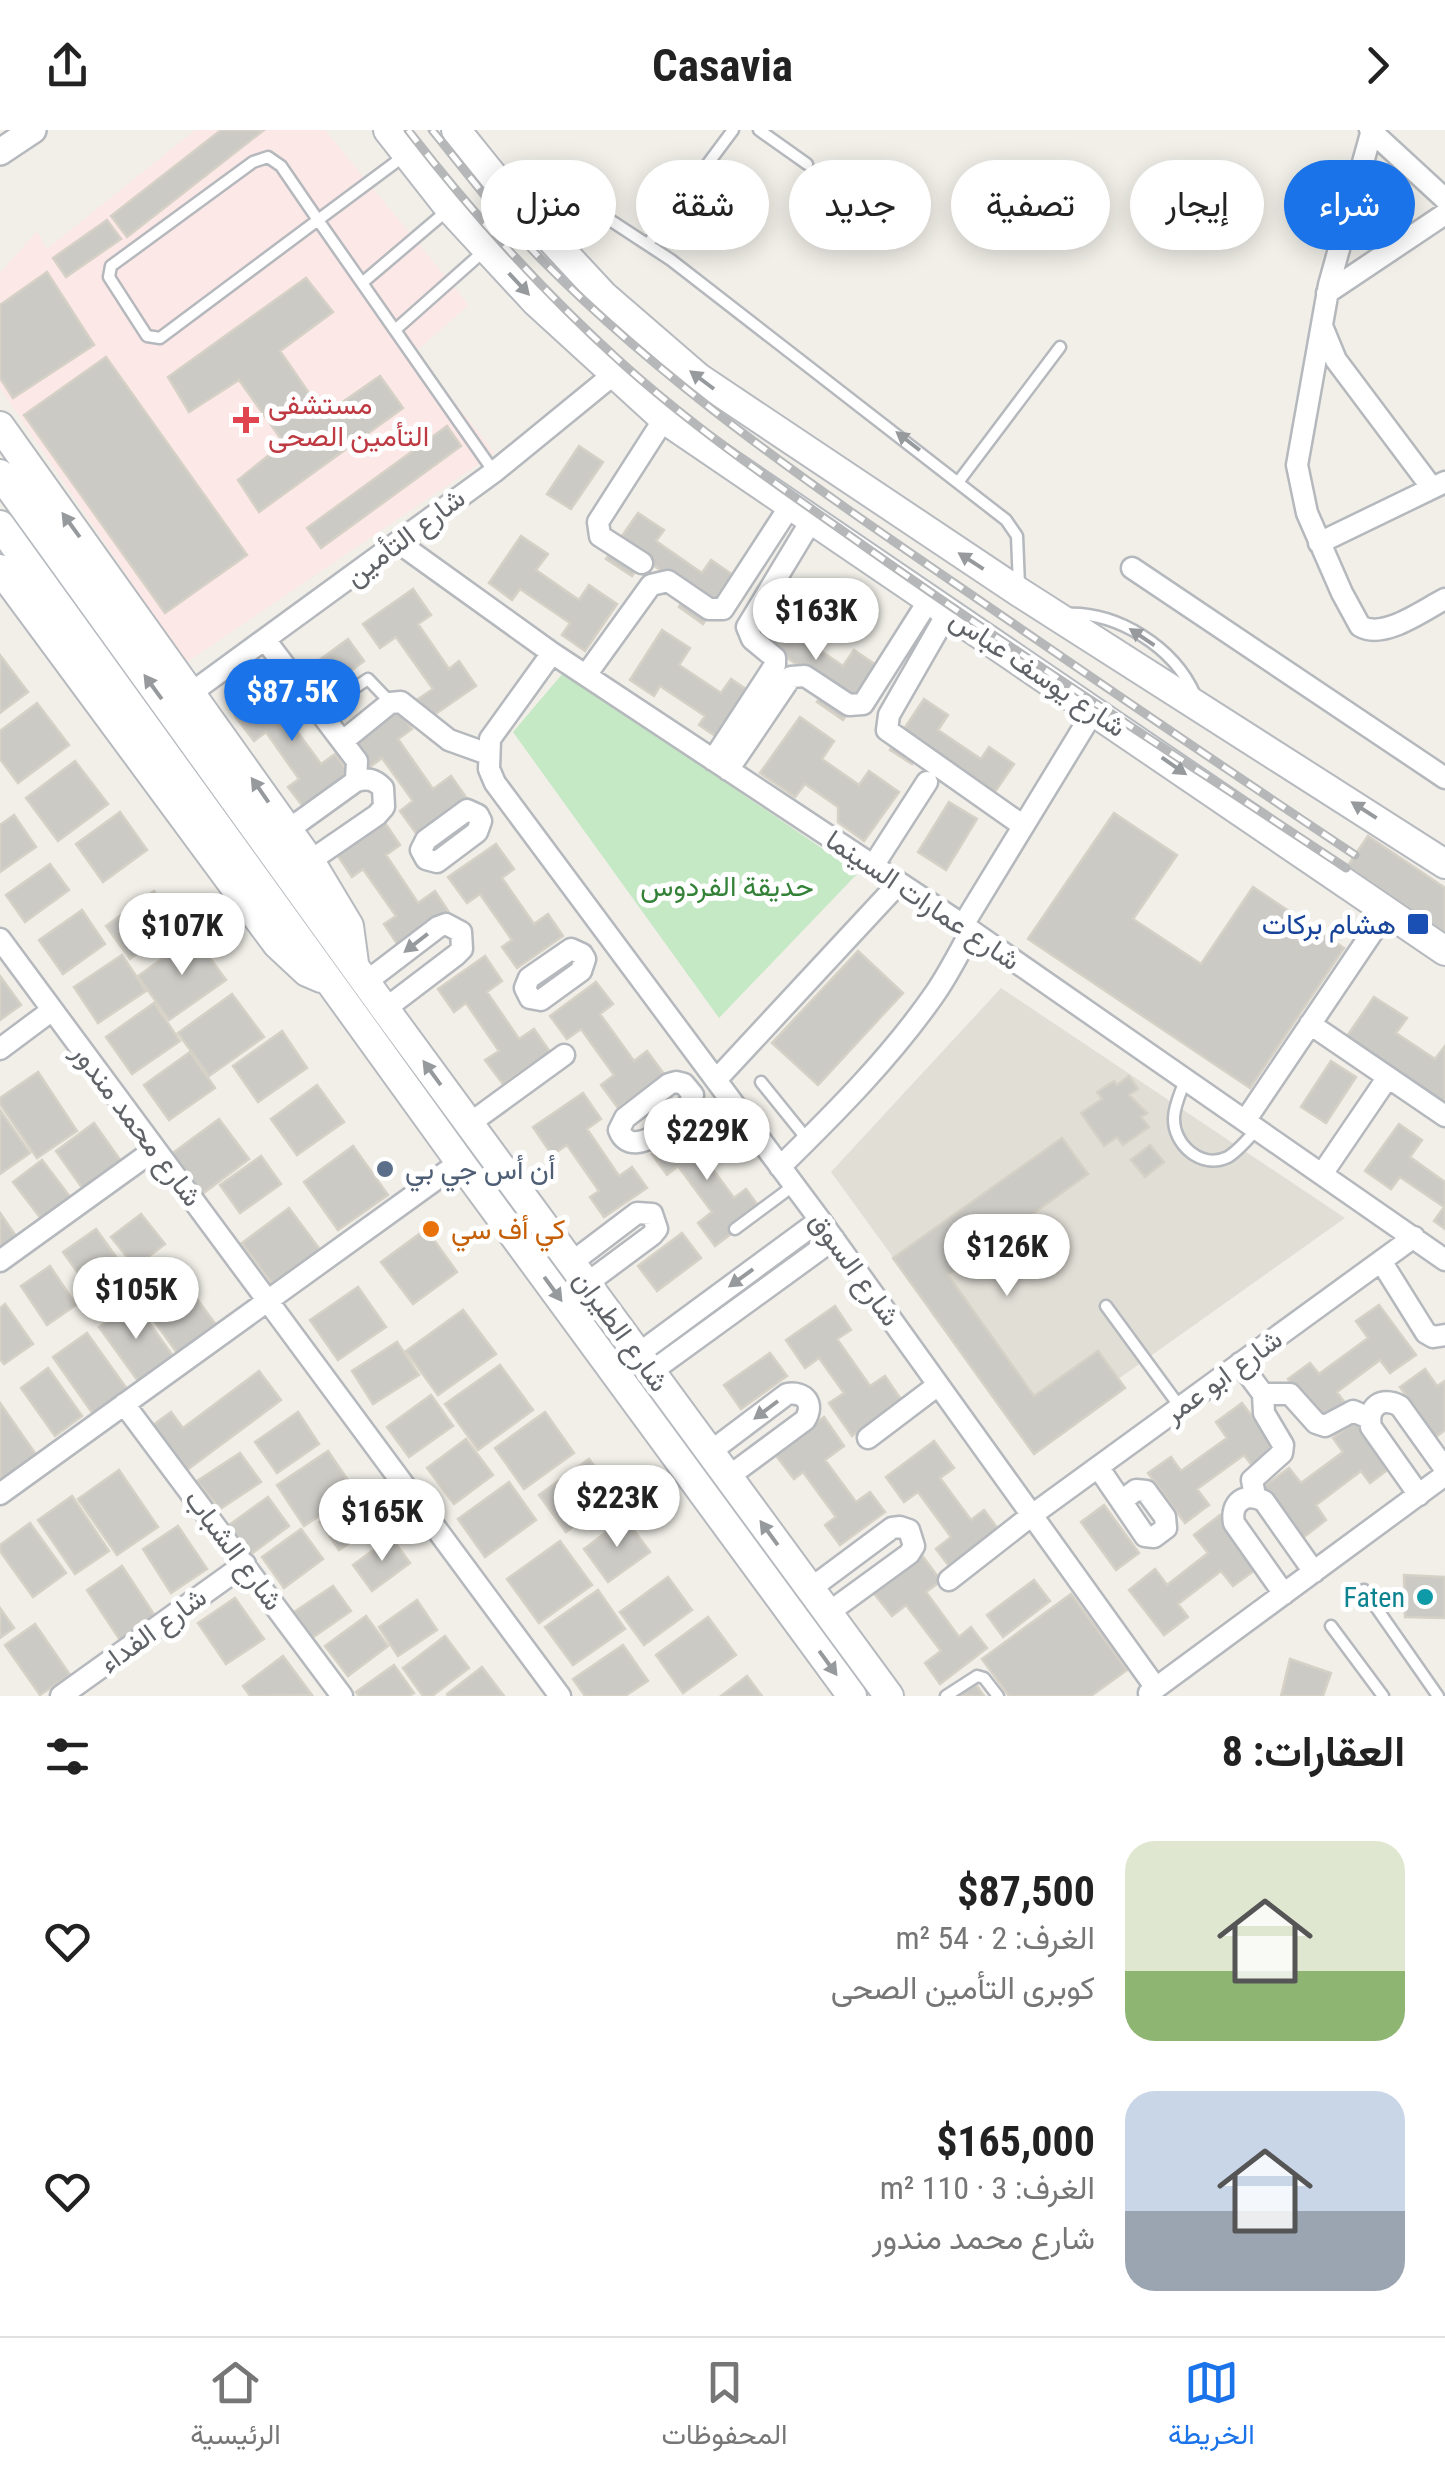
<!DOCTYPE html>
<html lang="ar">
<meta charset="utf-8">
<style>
:root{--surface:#fff;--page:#f2f2f2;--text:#222;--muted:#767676;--line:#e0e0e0;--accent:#1a73e8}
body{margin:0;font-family:"Roboto Condensed",Vazirmatn,sans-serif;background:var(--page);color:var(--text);direction:rtl;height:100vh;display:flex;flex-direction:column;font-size:38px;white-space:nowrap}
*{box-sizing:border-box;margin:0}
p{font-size:32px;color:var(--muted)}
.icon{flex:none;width:55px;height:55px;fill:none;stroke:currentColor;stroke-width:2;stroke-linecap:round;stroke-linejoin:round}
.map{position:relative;height:1566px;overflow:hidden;direction:ltr}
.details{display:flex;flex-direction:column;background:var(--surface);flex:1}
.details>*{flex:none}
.hud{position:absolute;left:30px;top:30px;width:1385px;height:90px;direction:rtl;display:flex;gap:20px}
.price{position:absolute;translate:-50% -85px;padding:0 22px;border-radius:35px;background:#fff;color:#222;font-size:32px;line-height:65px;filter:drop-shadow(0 2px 5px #0008)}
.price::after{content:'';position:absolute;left:50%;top:60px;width:30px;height:22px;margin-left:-15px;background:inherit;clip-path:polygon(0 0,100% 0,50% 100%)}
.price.active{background:var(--accent);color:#fff}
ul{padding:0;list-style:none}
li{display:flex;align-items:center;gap:30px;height:250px;padding:0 40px}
li span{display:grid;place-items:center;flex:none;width:280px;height:200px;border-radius:30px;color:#555}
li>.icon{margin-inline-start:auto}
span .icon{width:120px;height:120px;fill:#fffc;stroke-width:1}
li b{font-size:42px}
h2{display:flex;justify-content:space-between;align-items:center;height:120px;padding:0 40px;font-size:42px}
.chip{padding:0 35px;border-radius:45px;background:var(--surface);box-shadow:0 5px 25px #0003;font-size:35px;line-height:90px}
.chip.active{background:var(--accent);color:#fff}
header{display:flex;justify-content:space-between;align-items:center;height:130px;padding:0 40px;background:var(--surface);font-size:45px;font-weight:700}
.tabs{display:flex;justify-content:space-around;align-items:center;height:140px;border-top:2px solid var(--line);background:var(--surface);font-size:28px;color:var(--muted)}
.tabs a{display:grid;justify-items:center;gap:5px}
.tabs .active{color:var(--accent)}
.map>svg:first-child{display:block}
.education{fill:#e1ded6}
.medical{fill:#fce8e6}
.green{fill:#c5e8c5}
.building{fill:#cccac5;stroke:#d6d1c6;stroke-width:2.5}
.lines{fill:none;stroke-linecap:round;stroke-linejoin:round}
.service-casing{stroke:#b5b8bc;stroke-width:15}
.minor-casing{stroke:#b5b8bc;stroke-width:25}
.tertiary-casing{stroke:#b5b8bc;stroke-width:30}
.secondary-casing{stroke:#b6babf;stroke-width:32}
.service{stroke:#fff;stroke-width:10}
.minor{stroke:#fff;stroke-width:20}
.tertiary{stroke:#fff;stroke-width:25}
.secondary{stroke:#fff;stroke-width:28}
.rail-casing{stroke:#b6b7b8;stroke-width:9}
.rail{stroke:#fff;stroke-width:5;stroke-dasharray:15;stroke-linecap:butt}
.oneway{fill:#979a9d}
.health-dot{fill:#e0444e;stroke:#fff;stroke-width:4}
.transit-dot{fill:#1a4fb4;stroke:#fff;stroke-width:4}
.service-dot{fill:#5c6f8a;stroke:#fff;stroke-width:4}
.food-dot{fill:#e8710a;stroke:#fff;stroke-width:4}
.culture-dot{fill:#0f9aa8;stroke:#fff;stroke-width:4}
.labels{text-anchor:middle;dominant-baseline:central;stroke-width:10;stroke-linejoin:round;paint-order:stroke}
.health-label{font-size:28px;fill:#be3a42;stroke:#fff;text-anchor:start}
.street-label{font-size:28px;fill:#5f6368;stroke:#fff}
.park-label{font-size:28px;fill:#348238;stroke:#fff}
.transit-label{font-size:28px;fill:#164399;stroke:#fff;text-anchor:end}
.service-label{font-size:28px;fill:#4e5e75;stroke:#fff;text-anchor:start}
.food-label{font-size:28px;fill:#c56008;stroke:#fff;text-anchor:start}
.culture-label{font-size:28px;fill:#0d838f;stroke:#fff;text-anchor:end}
</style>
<header><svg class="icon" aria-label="forward" viewBox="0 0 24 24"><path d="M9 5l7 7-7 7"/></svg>Casavia<svg class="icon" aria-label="share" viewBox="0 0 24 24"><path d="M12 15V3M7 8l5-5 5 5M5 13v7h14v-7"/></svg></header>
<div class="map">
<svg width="1445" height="1566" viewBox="0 0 1445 1566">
<rect width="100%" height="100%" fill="#f1efe8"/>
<path class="education" d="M1001,858L1345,1088L1028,1313L831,1042Z"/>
<path class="medical" d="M195,0H325L469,175L415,222L495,323L186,533L0,258V143L37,101L47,119Z"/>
<path class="green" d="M564,542L858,743L719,888L513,602Z"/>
<path class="building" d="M221,0H264L127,107L111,86Z
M107,90L121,109L66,147L53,128Z
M47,142L94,215L13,268L0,248V175Z
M306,148L333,182L280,221L324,285L380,246L403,278L259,382L238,350L284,313L239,250L189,282L168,247Z
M106,227L247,425L165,483L24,285Z
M447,296L461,316L321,418L307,398Z
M579,316L603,332L571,379L547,364Z
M638,383L664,400L656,411L702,443L711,430L736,447L703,494L679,477L690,460L644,429L632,446L606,429Z
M521,406L548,424L536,440L579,470L589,455L617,474L585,521L562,505L570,493L520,459L512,470L489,453Z
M413,459L431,485L418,494L449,539L459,531L476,556L431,587L418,569L433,559L396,507L380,518L363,494Z
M784,475L806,490L796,504L843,536L854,520L879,537L843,590L817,572L828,556L783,525L775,539L751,522Z
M662,500L690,518L679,535L721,563L731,549L752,563L721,610L699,595L705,586L660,556L654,566L630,550Z
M348,509L364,531L319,565L303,542Z
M0,525L28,562L0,583Z
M284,550L305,577L288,589L321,634L335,624L351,646L305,679L288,657L299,649L266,602L254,611L235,586Z
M924,569L948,585L938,600L981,629L989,617L1014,634L983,679L923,618L912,634L890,620Z
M37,573L69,615L18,653L0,629V601Z
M398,579L412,599L398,609L433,659L451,646L468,670L418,706L400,681L413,671L382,628L370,637L352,612Z
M800,587L834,611L822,629L859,655L869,641L899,662L864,711L838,692V677L805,654L795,667L760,643Z
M75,631L108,674L58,711L26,668Z
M949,672L977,689L946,740L918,722Z
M120,682L147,720L103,752L76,714Z
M1114,683L1177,725L1133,789L1201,834L1253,757L1344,818L1250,958L1028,809Z
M14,685L36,717L0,742V695Z
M383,690L400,715L386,725L418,773L435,761L452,787L402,821L384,794L396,786L363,739L352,747L336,723Z
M1368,706L1445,758V831L1334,756Z
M496,714L514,739L502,748L534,794L548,784L563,806L517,838L502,817L512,810L480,764L467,773L448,747Z
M50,734L69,760L25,792L6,765Z
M154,761L178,794L130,829L106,796Z
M82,780L105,814L63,844L39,810Z
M194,806L226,850L169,890L138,846Z
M858,821L903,863L818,955L772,913Z
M122,825L146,861L98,893L74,857Z
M485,826L502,851L487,862L519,909L534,899L550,922L503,954L485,930L499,921L466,873L454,882L438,859Z
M0,846L21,875L0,890Z
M596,852L613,874L600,884L634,931L647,921L664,944L618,978L601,955L614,945L581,899L567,909L550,886Z
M232,864L264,907L209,946L178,903Z
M1374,867L1407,888L1396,903L1435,929L1445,916V976L1336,922Z
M154,873L180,911L132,944L106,907Z
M282,901L307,938L258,972L233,936Z
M190,922L215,958L169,990L144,955Z
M1331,931L1356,947L1326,993L1301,977Z
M38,942L77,1001L37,1028L0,974V968Z
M1129,946L1138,959L1129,965L1147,983L1141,987L1149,997L1123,1015L1117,1007L1104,1016L1081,983L1102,969L1097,962L1114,951L1117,955Z
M317,955L344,992L297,1025L271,989Z
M583,963L601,989L587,999L619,1046L632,1037L647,1058L604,1087L590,1067L599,1061L567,1015L552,1025L533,997Z
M0,980L30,1023L0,1044Z
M219,989L249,1029L197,1068L166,1028Z
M697,990L714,1012L700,1022L734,1068L746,1059L762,1081L715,1116L698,1093L712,1082L678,1036L667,1045L652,1024Z
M94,993L123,1034L85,1062L56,1021Z
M1399,994L1422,1010L1410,1027L1445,1052V1099L1434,1091L1444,1077L1400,1047L1391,1059L1365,1041Z
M1062,1008L1088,1044L948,1145L1034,1266L1098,1221L1125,1258L1034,1324L893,1128Z
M1150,1015L1164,1032L1145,1047L1131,1030Z
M353,1016L388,1065L338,1100L304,1052Z
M261,1026L281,1054L240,1083L220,1055Z
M42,1030L71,1068L42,1090L13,1052Z
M289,1078L321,1121L274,1156L242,1113Z
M0,1083L18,1109L0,1122Z
M141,1084L165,1114L135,1137L111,1107Z
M96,1099L124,1138L91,1161L63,1122Z
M426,1099L457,1142L413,1174L381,1132Z
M682,1103L701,1128L657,1161L638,1136Z
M50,1136L76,1175L47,1195L21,1156Z
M178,1143L219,1199L180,1227L140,1171Z
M358,1157L386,1197L338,1230L310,1190Z
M134,1172L173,1226L138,1251L99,1197Z
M5,1174L33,1214L4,1234L0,1229V1178Z
M1379,1175L1416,1225L1390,1243L1380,1230L1337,1262L1347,1276L1322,1295L1288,1249L1310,1233L1319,1244L1368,1208L1356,1191Z
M835,1176L851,1200L837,1209L870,1256L885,1246L902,1271L852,1306L829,1273L844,1263L819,1228L805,1238L786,1210Z
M463,1180L496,1224L438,1265L406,1221Z
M87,1203L127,1259L93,1284L53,1227Z
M397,1212L419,1245L373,1274L352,1241Z
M770,1223L787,1246L741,1279L724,1255Z
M500,1235L533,1280L478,1320L445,1274Z
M48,1238L82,1286L55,1306L21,1258Z
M1425,1239L1437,1256L1445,1251V1300L1436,1307L1400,1257Z
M259,1241L281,1270L187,1340L153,1295L171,1282L183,1298Z
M431,1265L453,1296L409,1327L387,1297Z
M0,1273L39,1329L4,1353L0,1347Z
M1242,1273L1278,1321L1254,1338L1244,1325L1197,1359L1209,1375L1185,1393L1148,1343L1171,1327L1181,1341L1227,1308L1216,1292Z
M298,1282L319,1314L277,1343L255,1312Z
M545,1282L574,1323L524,1359L495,1318Z
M824,1287L844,1316L825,1330L856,1372L870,1362L885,1382L840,1415L825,1395L836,1387L803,1342L794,1349L774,1323Z
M1355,1291L1390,1338L1370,1353L1361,1341L1316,1375L1326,1390L1300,1410L1262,1358L1289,1338L1301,1353L1343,1322L1333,1308Z
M466,1309L493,1345L454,1374L427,1338Z
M934,1311L954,1338L940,1348L971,1390L984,1380L1001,1403L952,1440L936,1419L951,1407L918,1362L904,1372L886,1347Z
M328,1321L356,1362L304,1396L277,1355Z
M240,1323L261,1352L220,1379L197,1351Z
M589,1329L616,1365L566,1402L539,1365Z
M119,1340L158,1397L117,1425L78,1369Z
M509,1352L536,1390L485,1427L458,1389Z
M363,1363L382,1391L339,1420L320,1392Z
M72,1366L109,1421L75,1444L38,1390Z
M268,1367L289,1396L250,1425L229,1395Z
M1104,1375L1139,1423L1116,1440L1081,1392Z
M1220,1385L1259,1437L1233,1456L1221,1441L1178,1474L1188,1487L1164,1505L1129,1460L1155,1439L1167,1455L1208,1423L1194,1405Z
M625,1388L650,1422L608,1452L584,1419Z
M30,1393L66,1443L33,1467L0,1421V1415Z
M178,1396L207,1439L171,1463L143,1419Z
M301,1399L323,1429L284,1458L262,1427Z
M391,1407L410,1433L372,1461L353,1435Z
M560,1411L592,1455L539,1493L507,1449Z
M921,1424L941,1451L926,1462L959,1507L971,1497L987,1518L940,1554L925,1533L941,1521L906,1475L892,1486L872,1461Z
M122,1436L155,1486L120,1510L87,1460Z
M1404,1445L1445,1447V1488L1405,1487Z
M668,1447L692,1480L644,1515L620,1482Z
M1034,1450L1050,1471L1003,1507L987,1485Z
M333,1456L351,1481L312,1508L294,1482Z
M598,1460L625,1499L573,1535L545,1497Z
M1071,1464L1127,1540L1091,1566H1009L982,1529Z
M235,1468L264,1509L226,1534L198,1493Z
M417,1470L437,1500L398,1526L379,1497Z
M0,1478L14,1498L0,1508Z
M366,1486L388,1516L348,1546L325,1516Z
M708,1487L736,1525L683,1563L656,1525Z
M35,1494L70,1545L40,1565L5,1515Z
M445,1506L469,1538L432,1566H423L403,1538Z
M623,1515L648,1551L625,1566H585L573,1549Z
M283,1526L312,1565L250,1566L243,1556Z
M1290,1529L1331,1543L1323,1566H1281Z
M394,1535L414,1563L409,1566H359L356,1562Z
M482,1537L504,1566H448L447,1564Z
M747,1546L762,1566H721Z
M973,1550L984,1566H962L959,1561Z"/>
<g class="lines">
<defs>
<path id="service" d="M759,0L807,34
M404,26L318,90L494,342
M268,27L281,36L318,90L160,208L147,206L109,147L111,136L253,32Z
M540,94L584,73L671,130L1006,390L1017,406L1019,456
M648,114L733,0
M362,153L449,79
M395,200L484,121
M959,351L1060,217
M1065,484C1117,481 1174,517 1195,565
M320,581L368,549L390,572
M1185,950C1181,962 1174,976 1174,988C1173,1014 1201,1040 1228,1027C1238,1021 1248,1009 1256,1000
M761,952L807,1009
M735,1099L793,1056
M1106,1176L1180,1277
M1364,1460L1438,1566
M1331,1496L1383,1566
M946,1566L977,1546L984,1548L998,1566"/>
<path id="minor" d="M1370,0L1445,69
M1372,0L1329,155L1297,335L1307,383L1342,463L1360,496C1384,510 1423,480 1445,469
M1327,163L1445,84
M1322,196L1336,230L1432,358
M399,413L552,523L963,795L1445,1130
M1319,413L1445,352
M642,433L600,406L598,392L664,289
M1132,438L1445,648
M948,482L889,585L887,600L1022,695
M266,511L357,631L356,651
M552,523L490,609L489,639L495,653L820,1090L1156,1558
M586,545L651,455L668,451L709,479H723L790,376
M191,563L494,342L614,244
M343,611L390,573L401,572L449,610L488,624
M713,630L775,535V528L752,509L747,497L811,391
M728,640L791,547L805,546L849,575L863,574L929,470
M467,680L478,685L481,691L477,702L437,732L426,729L421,720L426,710Z
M288,700L356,651C368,648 374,649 383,658L384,677L377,685L310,731
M873,736L927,652
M963,795L1093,582
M0,809L560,1566
M571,819L582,824L585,829L581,841L541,870L530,868L525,858L529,848Z
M366,852L438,797L446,794L461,802L462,819L456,825L385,879
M1310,894L1445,986
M0,919L51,881
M716,950L899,753
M676,952L684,954L693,965C691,980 633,1037 619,1000L625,988L669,954Z
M1245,991L1386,782
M469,994L564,925
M780,1037C836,982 892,926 936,862C949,843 960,821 971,801
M1322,1044L1388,947
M0,1131L154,1020
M1381,1131L1426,1203L1433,1207L1445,1205
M571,1133L637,1083L652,1084L657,1099L652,1105L586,1154
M638,1224L820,1090
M1240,1233L1263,1264L1264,1283L1283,1315L1282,1323L1252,1350L1255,1366
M651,1242L834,1109
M1263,1264H1290L1316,1293L1325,1296L1353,1281L1369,1288
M124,1274L342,1566
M868,1308L938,1255
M710,1322L787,1264C805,1261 815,1274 805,1290L728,1347
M1098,1337L1145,1406L1154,1407L1166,1398L1165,1387L1146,1361L1136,1360L1123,1370
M0,1364L460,1032
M1419,1365L1371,1297C1367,1277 1381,1266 1400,1276L1445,1339
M949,1450L1032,1385L1414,1107
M810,1459L892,1398L900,1397L909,1400L914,1416L909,1424L828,1483
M1284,1464L1234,1393C1230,1373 1245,1361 1264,1371L1314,1442
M1149,1563L1445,1345
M61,1566L245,1434"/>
<path id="tertiary" d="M0,22L33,0"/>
<path id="secondary" d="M388,0L450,79L536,172L664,289L1445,821
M456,0L498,52L603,165L699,248L1019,462L1445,734
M0,296L310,731L349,796L354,833
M0,344L385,879L889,1566
M0,395L460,1032L852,1566
M0,439L277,814L307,842L321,848"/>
</defs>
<use href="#service" class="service-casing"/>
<use href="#minor" class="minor-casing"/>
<use href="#tertiary" class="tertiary-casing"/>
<use href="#secondary" class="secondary-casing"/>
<use href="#service" class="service"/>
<use href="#minor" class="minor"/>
<use href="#tertiary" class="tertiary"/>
<use href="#secondary" class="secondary"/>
<defs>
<path id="rail" d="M408,0C473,84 543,162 622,233C693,297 772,351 850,406C1012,521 1180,628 1346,738
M432,0C467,43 500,87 539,127C670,260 826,365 979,470C1104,556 1229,641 1355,725"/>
</defs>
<use href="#rail" class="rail-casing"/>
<use href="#rail" class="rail"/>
</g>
<defs><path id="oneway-solid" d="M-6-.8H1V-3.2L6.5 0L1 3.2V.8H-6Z" transform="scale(2.5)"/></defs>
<g class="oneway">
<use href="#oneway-solid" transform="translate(519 154) rotate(47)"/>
<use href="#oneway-solid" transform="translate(702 250) rotate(-143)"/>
<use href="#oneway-solid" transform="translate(908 311) rotate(-142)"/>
<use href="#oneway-solid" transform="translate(71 395) rotate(-126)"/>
<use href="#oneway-solid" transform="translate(971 431) rotate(-147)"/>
<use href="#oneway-solid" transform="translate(1142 507) rotate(-146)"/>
<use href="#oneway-solid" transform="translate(153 557) rotate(-126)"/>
<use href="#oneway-solid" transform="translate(1174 636) rotate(35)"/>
<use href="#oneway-solid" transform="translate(260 660) rotate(-125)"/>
<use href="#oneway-solid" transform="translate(1364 680) rotate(-147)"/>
<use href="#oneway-solid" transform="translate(416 813) rotate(142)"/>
<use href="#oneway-solid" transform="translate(432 943) rotate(-126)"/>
<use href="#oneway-solid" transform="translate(741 1148) rotate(144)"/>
<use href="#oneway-solid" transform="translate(553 1159) rotate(54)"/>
<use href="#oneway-solid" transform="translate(766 1280) rotate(143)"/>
<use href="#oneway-solid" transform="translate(769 1403) rotate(-126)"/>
<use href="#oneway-solid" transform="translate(828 1533) rotate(54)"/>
</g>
<path class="health-dot" d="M241 275h10v10h10v10h-10v10h-10v-10h-10v-10h10z"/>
<rect class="transit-dot" x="1406" y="782" width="24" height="24" rx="5"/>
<circle class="service-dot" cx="385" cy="1039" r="10"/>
<circle class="food-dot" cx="431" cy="1099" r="10"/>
<circle class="culture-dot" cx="1425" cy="1467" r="10"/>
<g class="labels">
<g class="health-label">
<text x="268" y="274">مستشفى<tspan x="268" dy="32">التأمين الصحى</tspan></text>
</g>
<g class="street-label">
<text transform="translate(405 407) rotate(-37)">شارع التأمين</text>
<text transform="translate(1038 543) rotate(34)">شارع يوسف عباس</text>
<text transform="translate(923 770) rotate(34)">شارع عمارات السينما</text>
<text transform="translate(137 995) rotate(53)">شارع محمد مندور</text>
<text transform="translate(855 1139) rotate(54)">شارع السوق</text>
<text transform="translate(621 1201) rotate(54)">شارع الطيران</text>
<text transform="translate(1223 1246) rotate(-36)">شارع ابو عمر</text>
<text transform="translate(234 1420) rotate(53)">شارع الشباب</text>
<text transform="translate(153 1500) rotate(-36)">شارع الفداء</text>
</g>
<g class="park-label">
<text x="727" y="756">حديقة الفردوس</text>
</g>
<g class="transit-label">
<text x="1396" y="794">هشام بركات</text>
</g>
<g class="service-label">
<text x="405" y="1039">أن أس جي بي</text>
</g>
<g class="food-label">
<text x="451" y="1099">كي أف سي</text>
</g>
<g class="culture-label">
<text x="1405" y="1467">Faten</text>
</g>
</g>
</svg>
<b class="price" style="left:816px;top:533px">$163K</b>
<b class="price active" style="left:292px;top:614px">$87.5K</b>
<b class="price" style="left:182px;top:848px">$107K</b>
<b class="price" style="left:707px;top:1053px">$229K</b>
<b class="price" style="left:1007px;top:1169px">$126K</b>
<b class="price" style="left:136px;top:1212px">$105K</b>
<b class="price" style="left:617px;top:1420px">$223K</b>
<b class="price" style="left:382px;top:1434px">$165K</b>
<div class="hud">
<a class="chip active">شراء</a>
<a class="chip">إيجار</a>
<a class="chip">تصفية</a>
<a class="chip">جديد</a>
<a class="chip">شقة</a>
<a class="chip">منزل</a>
</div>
</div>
<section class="details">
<h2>العقارات: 8<svg class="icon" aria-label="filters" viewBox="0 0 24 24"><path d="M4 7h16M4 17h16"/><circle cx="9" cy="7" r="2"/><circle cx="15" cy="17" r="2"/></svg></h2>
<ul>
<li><span style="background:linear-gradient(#dfe7d0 65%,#8fb573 0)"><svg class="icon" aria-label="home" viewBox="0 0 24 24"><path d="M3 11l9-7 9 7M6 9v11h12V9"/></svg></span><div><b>$87,500</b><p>الغرف: 2 · 54 m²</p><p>كوبرى التأمين الصحى</p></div><svg class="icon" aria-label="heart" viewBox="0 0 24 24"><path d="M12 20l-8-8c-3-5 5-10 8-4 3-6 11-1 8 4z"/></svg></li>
<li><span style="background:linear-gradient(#c9d6e8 60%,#9aa5b1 0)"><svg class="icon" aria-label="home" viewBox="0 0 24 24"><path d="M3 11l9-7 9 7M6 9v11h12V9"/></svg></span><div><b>$165,000</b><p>الغرف: 3 · 110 m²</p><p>شارع محمد مندور</p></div><svg class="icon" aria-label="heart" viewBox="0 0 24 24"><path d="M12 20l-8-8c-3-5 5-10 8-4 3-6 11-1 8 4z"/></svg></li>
</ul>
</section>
<nav class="tabs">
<a class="active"><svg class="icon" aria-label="map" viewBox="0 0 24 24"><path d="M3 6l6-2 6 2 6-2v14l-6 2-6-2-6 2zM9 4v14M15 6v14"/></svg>الخريطة</a>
<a><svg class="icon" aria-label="saved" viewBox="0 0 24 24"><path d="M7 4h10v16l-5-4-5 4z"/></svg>المحفوظات</a>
<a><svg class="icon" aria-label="home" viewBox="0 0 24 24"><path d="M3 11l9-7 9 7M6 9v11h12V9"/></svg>الرئيسية</a>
</nav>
